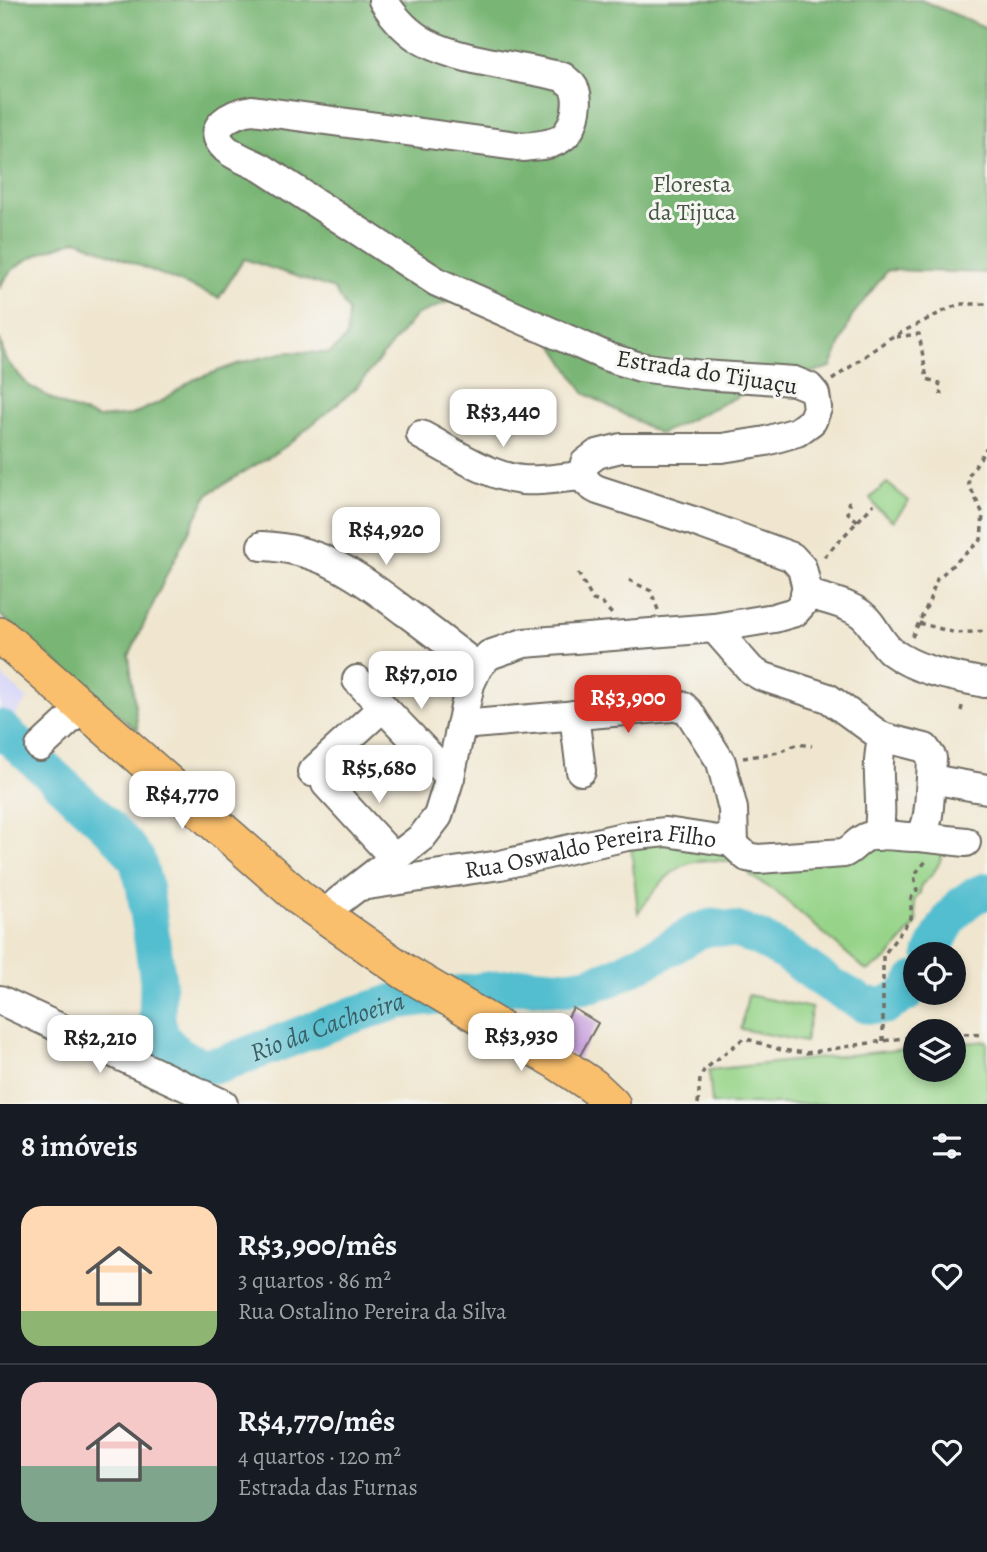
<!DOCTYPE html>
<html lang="pt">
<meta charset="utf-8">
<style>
:root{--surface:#171b24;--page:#242831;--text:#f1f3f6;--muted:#9ea1a6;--line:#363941;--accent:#d93025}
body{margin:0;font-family:Alegreya,serif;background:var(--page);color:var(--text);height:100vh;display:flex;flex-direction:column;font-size:26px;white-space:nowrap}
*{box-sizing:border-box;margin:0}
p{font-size:23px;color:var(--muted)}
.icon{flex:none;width:38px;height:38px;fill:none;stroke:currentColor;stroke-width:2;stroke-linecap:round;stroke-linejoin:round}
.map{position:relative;height:1104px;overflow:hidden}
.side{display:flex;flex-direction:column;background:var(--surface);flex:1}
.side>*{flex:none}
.controls{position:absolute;left:903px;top:942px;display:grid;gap:14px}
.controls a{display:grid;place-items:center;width:63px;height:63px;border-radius:50%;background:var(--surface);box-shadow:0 4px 10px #0003;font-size:35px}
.price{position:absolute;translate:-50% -60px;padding:0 16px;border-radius:14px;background:#fff;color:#222;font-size:23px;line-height:46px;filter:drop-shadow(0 2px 4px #0008)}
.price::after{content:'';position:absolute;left:50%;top:42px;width:21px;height:16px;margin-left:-10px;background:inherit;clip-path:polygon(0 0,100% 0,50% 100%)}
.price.selected{background:var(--accent);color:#fff}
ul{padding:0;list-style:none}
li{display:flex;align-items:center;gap:21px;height:175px;padding:0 21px}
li+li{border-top:2px solid var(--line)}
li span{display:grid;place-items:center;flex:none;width:196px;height:140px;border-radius:21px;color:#555}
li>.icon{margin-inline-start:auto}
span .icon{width:84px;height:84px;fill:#fffc;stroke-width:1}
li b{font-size:30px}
h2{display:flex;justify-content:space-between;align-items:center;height:84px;padding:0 21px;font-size:30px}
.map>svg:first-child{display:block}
.built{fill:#d8d7f8}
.green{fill:#97d489;stroke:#61805a;stroke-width:2}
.forest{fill:#79b675;stroke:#527050;stroke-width:2}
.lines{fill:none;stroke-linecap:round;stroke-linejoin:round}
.river{stroke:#53becf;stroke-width:37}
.building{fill:#cca6df}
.minor-casing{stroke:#706c64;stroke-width:32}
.major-casing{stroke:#706c64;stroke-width:38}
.path{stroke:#706c64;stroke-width:3.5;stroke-dasharray:5 5;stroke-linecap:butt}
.minor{stroke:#fff;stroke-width:28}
.major{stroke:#f9bf6d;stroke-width:35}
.labels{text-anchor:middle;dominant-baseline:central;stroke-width:6;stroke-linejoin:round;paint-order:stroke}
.park-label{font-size:24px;fill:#465542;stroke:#f6f6f2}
.street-label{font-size:24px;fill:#2b2b2b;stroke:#f6f6f2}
.water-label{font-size:26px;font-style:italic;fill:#395e64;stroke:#f6f6f2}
</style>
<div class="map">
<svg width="987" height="1104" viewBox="0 0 987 1104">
<rect width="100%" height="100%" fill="#f6f6f2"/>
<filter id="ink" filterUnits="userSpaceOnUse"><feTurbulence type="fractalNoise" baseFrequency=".0143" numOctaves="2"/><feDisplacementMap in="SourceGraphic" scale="14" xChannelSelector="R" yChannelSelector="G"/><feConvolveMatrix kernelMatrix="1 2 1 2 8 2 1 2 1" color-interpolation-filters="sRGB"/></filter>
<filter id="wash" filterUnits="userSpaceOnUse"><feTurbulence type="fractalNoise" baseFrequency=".00686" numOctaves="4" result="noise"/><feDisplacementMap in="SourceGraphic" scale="28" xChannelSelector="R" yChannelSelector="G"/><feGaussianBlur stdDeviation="1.57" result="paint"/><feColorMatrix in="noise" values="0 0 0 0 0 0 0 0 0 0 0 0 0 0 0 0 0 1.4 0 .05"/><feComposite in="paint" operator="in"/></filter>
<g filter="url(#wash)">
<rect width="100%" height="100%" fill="#f0e6cf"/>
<path class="built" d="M0,674L28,699L5,727L0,721Z"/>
<path class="green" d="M887,483L909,501L893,521L877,508L870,498Z
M630,836L740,851L945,841C942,861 937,872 921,885L920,893L914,901L917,923L887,959L867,971L775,891L752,877L743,864C685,852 670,868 638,913Z
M748,995L812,1008L805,1042L741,1029Z
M987,1041V1104H712L709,1070L915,1048V1069H954V1044Z"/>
<path class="forest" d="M0,0H921L987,28V273L888,270L852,316L831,367L753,389L660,434L584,393L538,321L466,295L416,315L356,388L285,447L208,494L168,572L129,656L138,731L0,615V339L5,359L28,385L63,405L98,418L131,415L160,402L193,380L240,363L286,352L330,353L346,338L348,312L334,289L244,259L219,298L77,240C53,249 7,261 0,289Z"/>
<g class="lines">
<g class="river">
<path id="s1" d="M0,728L102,821L124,843L137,860L144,884L158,981L157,1018L161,1037L179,1056L203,1066L223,1064L350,1016L398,1001L527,985L567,988L588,985L611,978L666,950L698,931L712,927L736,930L759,938L787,954L829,984L866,1005L885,1006L907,993L915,980"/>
<path d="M932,954C943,928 957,899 987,891"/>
</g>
</g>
<g id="blocks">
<path class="building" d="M573,1008L598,1023L578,1059L553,1044Z"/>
</g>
</g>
<g filter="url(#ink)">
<use href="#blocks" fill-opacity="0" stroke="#706c64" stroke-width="2"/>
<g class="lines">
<defs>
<g id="minor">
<path d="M421,435C450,450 489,477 522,480C541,482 563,477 583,476"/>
<path d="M262,546C321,548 359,577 404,611C429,629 453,648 478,667"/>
<path d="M805,593C825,600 856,604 869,622C877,632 882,644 892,652C919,672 953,676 985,683"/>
<path d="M714,628L751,670L761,676L828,698L882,737L925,748L932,758L931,779L987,789"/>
<path d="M357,680L450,777"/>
<path d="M574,715L581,771"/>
<path d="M461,725L683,706L689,712L721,762L733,809L734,844"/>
<path d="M40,747L83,707"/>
<path d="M312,772L383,707"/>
<path d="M326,784L395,859"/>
<path d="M878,836C885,803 873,770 883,737"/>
<path d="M919,837L966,842"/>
<path id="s2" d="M361,886L500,865L627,836L666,832L731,842L747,857L758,859L844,853C853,849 858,840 867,837C883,832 903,838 919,837C931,824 929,796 931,779"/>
<path d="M324,916L339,901L422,837L438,816L450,777L470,684L478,667L489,655L524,643L714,628L774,618L795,612L803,603L807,589L802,568L792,557L696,522L598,490C586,484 580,477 585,463L597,454L621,448H722L766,441L797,432L812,421L817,408L815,394L809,387L794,381L702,375L640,367L608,357L437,282L262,168C250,162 236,157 226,149C202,127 233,113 252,110L524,147C537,145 552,146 563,137C575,128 582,97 572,85C569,82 566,80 563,77C521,66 462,62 425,42C408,33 393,16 383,0"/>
<path d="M0,1000L223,1104"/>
</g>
<path id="major" d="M0,635L301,899L405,972L557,1062L593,1086L612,1104"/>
</defs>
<use href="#minor" class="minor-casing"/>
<use href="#major" class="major-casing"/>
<path class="path" d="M896,337L919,334L927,379L939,383L941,395
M832,380L890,338L948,309L960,304H987
M848,501L850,505L848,513L859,522
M824,557L874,504
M578,573L593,600L601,602L612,614
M629,580L651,591L658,610
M919,623L956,633L987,631
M912,637L928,604L937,579L981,540L983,514L969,485L968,477L987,447
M961,711L963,702
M743,758L779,752L798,744L812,746
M954,1033L983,1035
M883,1041V956L911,918V898L917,890L914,875L927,860
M698,1104L700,1079L704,1070L744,1038L781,1050L806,1053L915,1036"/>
<use href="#minor" class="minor"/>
<use href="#major" class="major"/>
</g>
</g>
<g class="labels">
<g class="park-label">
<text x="692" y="184">Floresta<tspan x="692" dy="28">da Tijuca</tspan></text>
</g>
<g class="street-label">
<text transform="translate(707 372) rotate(9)">Estrada do Tijuaçu</text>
<text stroke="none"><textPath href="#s2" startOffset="233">Rua Oswaldo Pereira Filho</textPath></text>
</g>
<g class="water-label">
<text stroke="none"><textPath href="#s1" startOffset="553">Rio da Cachoeira</textPath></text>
</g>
</g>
</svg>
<div class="controls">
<a><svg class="icon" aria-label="locate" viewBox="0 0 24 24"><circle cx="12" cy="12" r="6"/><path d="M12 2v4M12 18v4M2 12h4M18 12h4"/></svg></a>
<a><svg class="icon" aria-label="layers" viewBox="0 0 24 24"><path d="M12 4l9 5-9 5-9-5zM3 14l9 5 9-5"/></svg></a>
</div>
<b class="price" style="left:503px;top:449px">R$3,440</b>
<b class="price" style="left:386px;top:567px">R$4,920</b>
<b class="price" style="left:421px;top:711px">R$7,010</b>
<b class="price selected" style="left:628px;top:735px">R$3,900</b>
<b class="price" style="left:379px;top:805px">R$5,680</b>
<b class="price" style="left:182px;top:831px">R$4,770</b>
<b class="price" style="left:521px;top:1073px">R$3,930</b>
<b class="price" style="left:100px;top:1075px">R$2,210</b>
</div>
<section class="side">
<h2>8 imóveis<svg class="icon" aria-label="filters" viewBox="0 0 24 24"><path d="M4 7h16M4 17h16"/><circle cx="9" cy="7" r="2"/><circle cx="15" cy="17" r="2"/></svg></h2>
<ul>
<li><span style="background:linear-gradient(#ffd9b3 75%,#8fb573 0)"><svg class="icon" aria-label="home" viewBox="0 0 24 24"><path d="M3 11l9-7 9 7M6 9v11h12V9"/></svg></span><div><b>R$3,900/mês</b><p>3 quartos · 86 m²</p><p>Rua Ostalino Pereira da Silva</p></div><svg class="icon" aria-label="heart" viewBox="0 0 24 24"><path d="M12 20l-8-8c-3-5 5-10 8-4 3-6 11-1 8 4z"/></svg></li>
<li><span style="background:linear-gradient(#f6c9c9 60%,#7fa58c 0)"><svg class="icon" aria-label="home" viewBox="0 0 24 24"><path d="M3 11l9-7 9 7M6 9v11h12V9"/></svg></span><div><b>R$4,770/mês</b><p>4 quartos · 120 m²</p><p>Estrada das Furnas</p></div><svg class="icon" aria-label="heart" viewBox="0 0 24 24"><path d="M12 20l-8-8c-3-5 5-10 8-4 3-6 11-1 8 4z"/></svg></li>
</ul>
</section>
